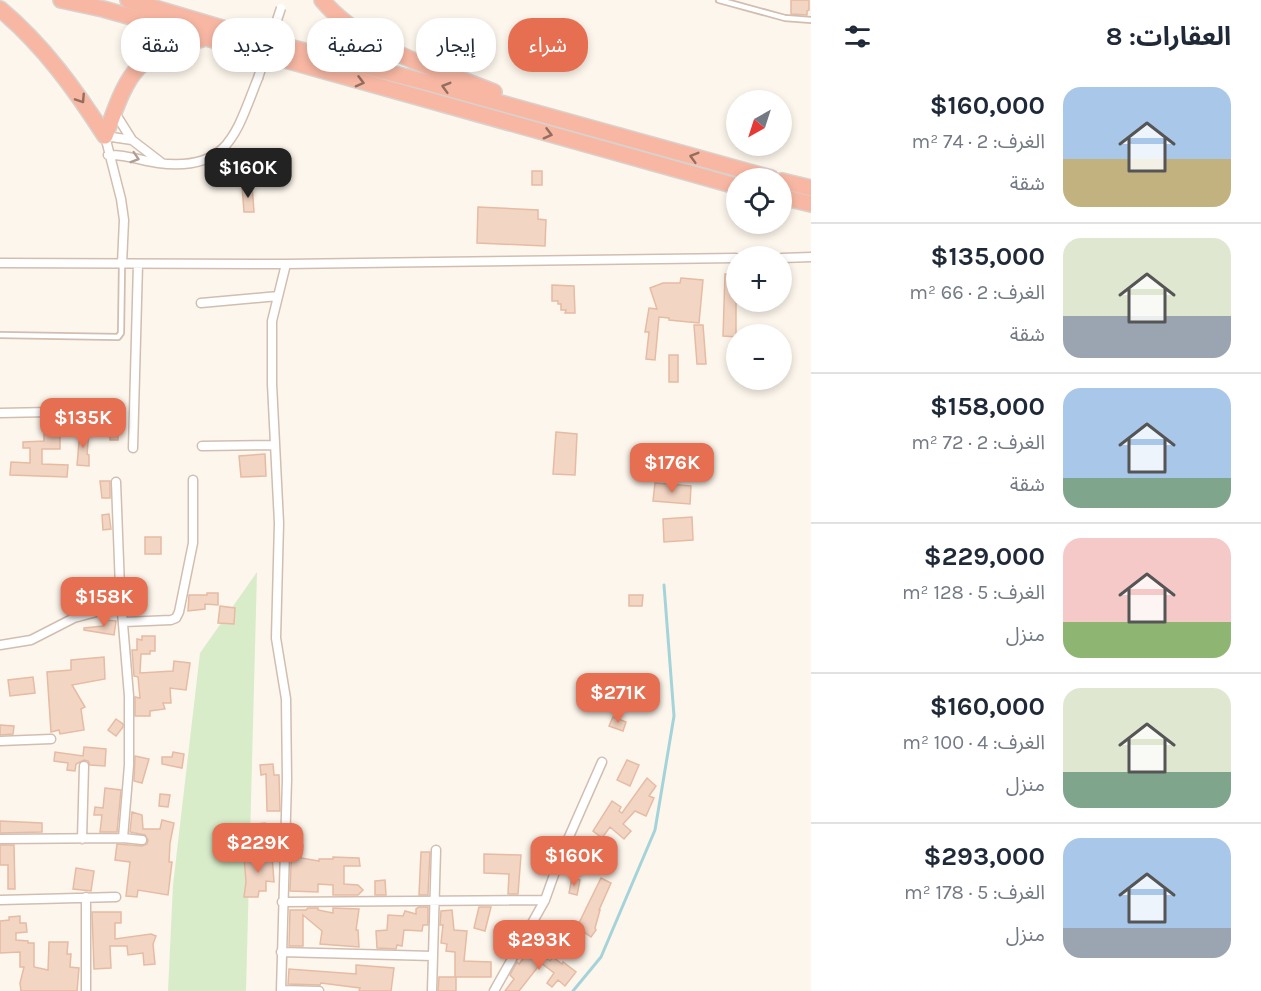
<!DOCTYPE html>
<html lang="ar">
<meta charset="utf-8">
<style>
:root{--surface:#fff;--page:#f2f2f3;--text:#1f2937;--muted:#747a83;--line:#e0e1e3;--accent:#e76f51}
body{margin:0;font-family:Karla,"Noto Sans Arabic",sans-serif;background:var(--page);color:var(--text);direction:rtl;height:100vh;display:flex;flex-direction:column;font-size:22px;white-space:nowrap}
*{box-sizing:border-box;margin:0}
p{font-size:20px;color:var(--muted)}
.icon{flex:none;width:33px;height:33px;fill:none;stroke:currentColor;stroke-width:2;stroke-linecap:round;stroke-linejoin:round}
.map{position:relative;flex:1;overflow:hidden;direction:ltr}
.sheet{display:flex;flex-direction:column;background:var(--surface);width:450px}
.sheet>*{flex:none}
.top-card{position:absolute;left:18px;top:18px;width:570px;height:54px;direction:rtl;display:flex;gap:12px}
.needle{width:39px;rotate:219deg}
.tools{position:absolute;left:726px;top:90px;display:grid;gap:12px}
.tools a{display:grid;place-items:center;width:66px;height:66px;border-radius:50%;background:var(--surface);box-shadow:0 3px 9px #0003;font-size:30px}
.price{position:absolute;translate:-50% -51px;padding:0 14px;border-radius:12px;background:var(--accent);color:#fff;font-size:20px;line-height:39px;filter:drop-shadow(0 2px 3px #0008)}
.price::after{content:'';position:absolute;left:50%;top:36px;width:18px;height:14px;margin-left:-9px;background:inherit;clip-path:polygon(0 0,100% 0,50% 100%)}
.price.active{background:#222;color:#fff}
ul{padding:0;list-style:none}
li{display:flex;align-items:center;gap:18px;height:150px;padding:0 30px}
li+li{border-top:2px solid var(--line)}
li span{display:grid;place-items:center;flex:none;width:168px;height:120px;border-radius:18px;color:#555}
li>.icon{margin-inline-start:auto}
span .icon{width:72px;height:72px;fill:#fffc;stroke-width:1}
li b{font-size:26px}
h2{display:flex;justify-content:space-between;align-items:center;height:72px;padding:0 30px;font-size:26px}
.tag{padding:0 21px;border-radius:24px;background:var(--surface);box-shadow:0 3px 9px #0003;font-size:21px;line-height:54px}
.tag.active{background:var(--accent);color:#fff}
main{display:flex;flex:1;min-height:0}
.map>svg:first-child{display:block}
.green{fill:#d8ecc9}
.lines{fill:none;stroke-linecap:round;stroke-linejoin:round}
.stream{stroke:#a5d3da;stroke-width:3}
.building{fill:#f3d5c3;stroke:#e6bba3;stroke-width:1.5}
.lane-casing{stroke:#d1beb0;stroke-width:8}
.street-casing{stroke:#d1beb0;stroke-width:11}
.highway-casing{stroke:#dad1cd;stroke-width:18}
.lane{stroke:#fff;stroke-width:4.5}
.street{stroke:#fff;stroke-width:8}
.highway{stroke:#f7b7a3;stroke-width:15}
.street-bridge-casing{stroke:#d1beb0;stroke-width:11;stroke-linecap:butt}
.street-bridge{stroke:#fff;stroke-width:8}
.oneway{stroke:#936e5e}
.oneway2{stroke:#af9d94}
</style>
<main>
<section class="sheet">
<h2>العقارات: 8<svg class="icon" aria-label="filters" viewBox="0 0 24 24"><path d="M4 7h16M4 17h16"/><circle cx="9" cy="7" r="2"/><circle cx="15" cy="17" r="2"/></svg></h2>
<ul>
<li><span style="background:linear-gradient(#a9c7e8 60%,#c2b280 0)"><svg class="icon" aria-label="home" viewBox="0 0 24 24"><path d="M3 11l9-7 9 7M6 9v11h12V9"/></svg></span><div><b>$160,000</b><p>الغرف: 2 · 74 m²</p><p>شقة</p></div></li>
<li><span style="background:linear-gradient(#dfe7d0 65%,#9aa5b1 0)"><svg class="icon" aria-label="home" viewBox="0 0 24 24"><path d="M3 11l9-7 9 7M6 9v11h12V9"/></svg></span><div><b>$135,000</b><p>الغرف: 2 · 66 m²</p><p>شقة</p></div></li>
<li><span style="background:linear-gradient(#a9c7e8 75%,#7fa58c 0)"><svg class="icon" aria-label="home" viewBox="0 0 24 24"><path d="M3 11l9-7 9 7M6 9v11h12V9"/></svg></span><div><b>$158,000</b><p>الغرف: 2 · 72 m²</p><p>شقة</p></div></li>
<li><span style="background:linear-gradient(#f6c9c9 70%,#8fb573 0)"><svg class="icon" aria-label="home" viewBox="0 0 24 24"><path d="M3 11l9-7 9 7M6 9v11h12V9"/></svg></span><div><b>$229,000</b><p>الغرف: 5 · 128 m²</p><p>منزل</p></div></li>
<li><span style="background:linear-gradient(#dfe7d0 70%,#7fa58c 0)"><svg class="icon" aria-label="home" viewBox="0 0 24 24"><path d="M3 11l9-7 9 7M6 9v11h12V9"/></svg></span><div><b>$160,000</b><p>الغرف: 4 · 100 m²</p><p>منزل</p></div></li>
<li><span style="background:linear-gradient(#a9c7e8 75%,#9aa5b1 0)"><svg class="icon" aria-label="home" viewBox="0 0 24 24"><path d="M3 11l9-7 9 7M6 9v11h12V9"/></svg></span><div><b>$293,000</b><p>الغرف: 5 · 178 m²</p><p>منزل</p></div></li>
</ul>
</section>
<div class="map">
<svg width="811" height="991" viewBox="0 0 811 991">
<rect width="100%" height="100%" fill="#fdf6ec"/>
<path class="green" d="M257,572L246,991H168L173,885L200,653Z"/>
<g class="lines">
<path class="stream" d="M573,991L601,957L655,830L674,716L664,585"/>
</g>
<path class="building" d="M791,0H809V10L807,11V15L791,14Z
M532,171H542V185H532Z
M252,185L254,212H244L242,186Z
M478,207L538,210V219L546,220L545,246L477,243Z
M725,274H736V337L723,336Z
M681,278L703,280L699,323L669,320V318L659,317L655,360L646,359L649,332H645L649,308L657,309L650,288L663,283H680Z
M552,285L574,286L575,313H565L566,310H561V304H558V301H552Z
M694,325H703L706,364H697Z
M669,355H678V382H669Z
M110,417H118V440H110Z
M44,419H60V449H42V464L68,465L67,477L10,475L11,462L30,463V448H23V442L44,441Z
M80,431L89,432L87,454L89,455V466L77,465Z
M556,432L577,434L575,475L553,474Z
M265,454L266,476L241,477L239,456Z
M100,481H110V498H102Z
M655,483L691,486L690,504L653,501Z
M109,514L111,529L103,530L102,515Z
M692,517L693,540L664,542L663,519Z
M145,537H161V554H145Z
M207,593H218V605L205,604V609L188,611L189,595H207Z
M629,595H643L642,606H629Z
M220,606L235,608L234,624L218,623Z
M104,620L116,621L114,635L84,630V628L103,626Z
M142,636H155V651H150V654H141L140,673L173,671L174,661L190,663L186,690L170,688L171,703H163L165,709L150,711V716H135V697L140,698L138,677L134,676L132,650H137V639L142,640Z
M104,657L105,679L72,685L85,707L81,709L84,730L60,734L59,730L51,732L47,672L71,670V660Z
M33,677L35,693L10,696L8,680Z
M613,717L626,722L623,731L609,726Z
M116,719L123,724V727L116,736L108,730Z
M0,725L14,726L13,734L0,735Z
M84,747L106,749L105,766L90,765L88,761L84,760L76,764L75,771L67,770L68,763L54,761L55,752L83,756Z
M173,752L184,754L182,768L162,764V757H172Z
M135,756L149,759L142,783L134,781Z
M627,760L639,765L630,786L617,780Z
M273,764L274,775H279L280,811H267L266,774L261,775L260,765Z
M647,778L656,786L649,796L654,798L646,816L635,811L623,824L631,831L624,839L610,827L602,838L593,831L612,801L621,807L619,811L622,813Z
M105,788L121,790L117,832H100L102,815H94L95,807L103,808Z
M160,794L170,795L168,807L159,806Z
M132,812L142,815L143,829H160L162,820L174,823L170,843L169,862H172L168,895L138,890L137,897L126,896L130,862L115,860L117,844L142,846L147,844L148,840L145,835L130,832Z
M0,821L42,823V832L0,833Z
M265,823L266,831H274L275,839L250,840L249,825Z
M292,843L303,845L301,858L319,861V859H333V857L359,858L360,866H344V884L358,885L363,890L358,895H333V885L318,884V892L290,891Z
M0,845H14L15,889H8V865H0Z
M573,846L585,856L579,862L569,853Z
M421,852H430L428,895H419Z
M484,854L521,855L518,894H508L509,874L484,873Z
M272,855L274,882L266,881V891H259L258,897H244L246,882L244,856Z
M76,868L94,871L91,891L73,889Z
M572,878L580,880L577,895L569,893Z
M601,878L611,883L599,910H600L595,928L596,930L591,937L577,927Z
M385,880L386,895H375V881Z
M419,907H428V925H423L422,931L404,930L402,946L397,945L396,949L377,948L376,931L387,930L388,915L403,916L405,911L416,914V909Z
M479,907H491L485,931L474,928Z
M308,908H318V910L333,913V908L359,909L356,930H358L359,947L320,944L322,931L303,915V946H289L290,910H306Z
M452,910L454,930L467,931L464,961L491,962V977H456V991H438L439,977H455V952L446,951L447,944L441,943L443,925H440L441,911Z
M92,912H121V923H115V939L151,934L156,936L153,944L155,964L144,965L143,953L128,955L127,946H110L111,968L94,969Z
M20,916V923H26L27,932L16,933V940L28,941V943H34V967L48,970L49,942H68L67,954H71L70,967L79,968L77,991H21L20,983L24,967H20V952L0,953V921L9,920V917Z
M532,947L550,961L553,957L562,964L563,962L576,972L565,986L558,980L552,987L547,983L554,973L541,963L519,991H505L514,979L510,975L517,962L519,964Z
M356,965L394,968L391,991H359L360,988L321,983L320,985L288,984L289,969L356,974Z"/>
<g class="lines">
<defs>
<path id="lane" d="M719,0L785,18L811,20
M0,335L118,337L121,333L122,264"/>
<path id="street" d="M115,113L132,140
M108,155C126,154 141,161 158,163C229,172 236,133 258,78
M782,258L811,257
M0,263L286,264L736,258
M122,264L124,220L121,199L105,136L132,140L162,163
M201,303L278,296
M0,413L101,411
M202,446L275,445
M133,448L138,264
M124,622L171,620L176,618L179,612L193,543V480
M0,645L31,640L74,618L123,605
M0,741L51,739
M123,838L142,840
M0,839L123,838L129,765V696L120,588L116,482
M82,839L84,766
M86,897V991
M0,900L116,897
M282,902L545,900
M281,952L433,956
M281,990L319,991
M281,991L287,779L286,699L276,638L279,523L272,384V321L286,264
M432,991L436,850
M494,991L545,900L561,855L602,762"/>
<path id="highway" d="M61,0L103,9L736,186
M128,0L269,42L418,80L771,178
M322,0C362,48 437,69 494,92
M0,9C43,45 75,89 105,136
M105,136C114,114 122,85 138,68C155,51 180,45 202,39
M782,181L811,188
M782,197L811,204"/>
</defs>
<use href="#lane" class="lane-casing"/>
<use href="#street" class="street-casing"/>
<use href="#highway" class="highway-casing"/>
<use href="#lane" class="lane"/>
<use href="#street" class="street"/>
<use href="#highway" class="highway"/>
<defs>
<path id="street-bridge" d="M258,78L281,8"/>
</defs>
<use href="#street-bridge" class="street-bridge-casing"/>
<use href="#street-bridge" class="street-bridge"/>
</g>
<defs><path id="oneway-chevron" d="M-2-3.5L2.5 0L-2 3.5" fill="none" stroke-width="1.6" stroke-linecap="round" stroke-linejoin="round" transform="scale(1.5)"/></defs>
<g class="oneway">
<use href="#oneway-chevron" transform="translate(360 82) rotate(15)"/>
<use href="#oneway-chevron" transform="translate(446 87) rotate(-164)"/>
<use href="#oneway-chevron" transform="translate(81 99) rotate(57)"/>
<use href="#oneway-chevron" transform="translate(548 134) rotate(15)"/>
<use href="#oneway-chevron" transform="translate(694 157) rotate(-164)"/>
</g>
<use class="oneway2" href="#oneway-chevron" transform="translate(135 158) rotate(17)"/>
</svg>
<div class="tools">
<a><svg class="needle" viewBox="-14 -14 28 28"><path d="M0-13l5 13h-10z" fill="#e53935"/><path d="M0 13l5-13h-10z" fill="#747a83"/></svg></a>
<a><svg class="icon" aria-label="locate" viewBox="0 0 24 24"><circle cx="12" cy="12" r="6"/><path d="M12 2v4M12 18v4M2 12h4M18 12h4"/></svg></a>
<a>+</a>
<a>−</a>
</div>
<b class="price active" style="left:248px;top:199px">$160K</b>
<b class="price" style="left:83px;top:449px">$135K</b>
<b class="price" style="left:672px;top:494px">$176K</b>
<b class="price" style="left:104px;top:628px">$158K</b>
<b class="price" style="left:618px;top:724px">$271K</b>
<b class="price" style="left:258px;top:874px">$229K</b>
<b class="price" style="left:574px;top:887px">$160K</b>
<b class="price" style="left:539px;top:971px">$293K</b>
<div class="top-card">
<a class="tag active">شراء</a>
<a class="tag">إيجار</a>
<a class="tag">تصفية</a>
<a class="tag">جديد</a>
<a class="tag">شقة</a>
</div>
</div>
</main>
